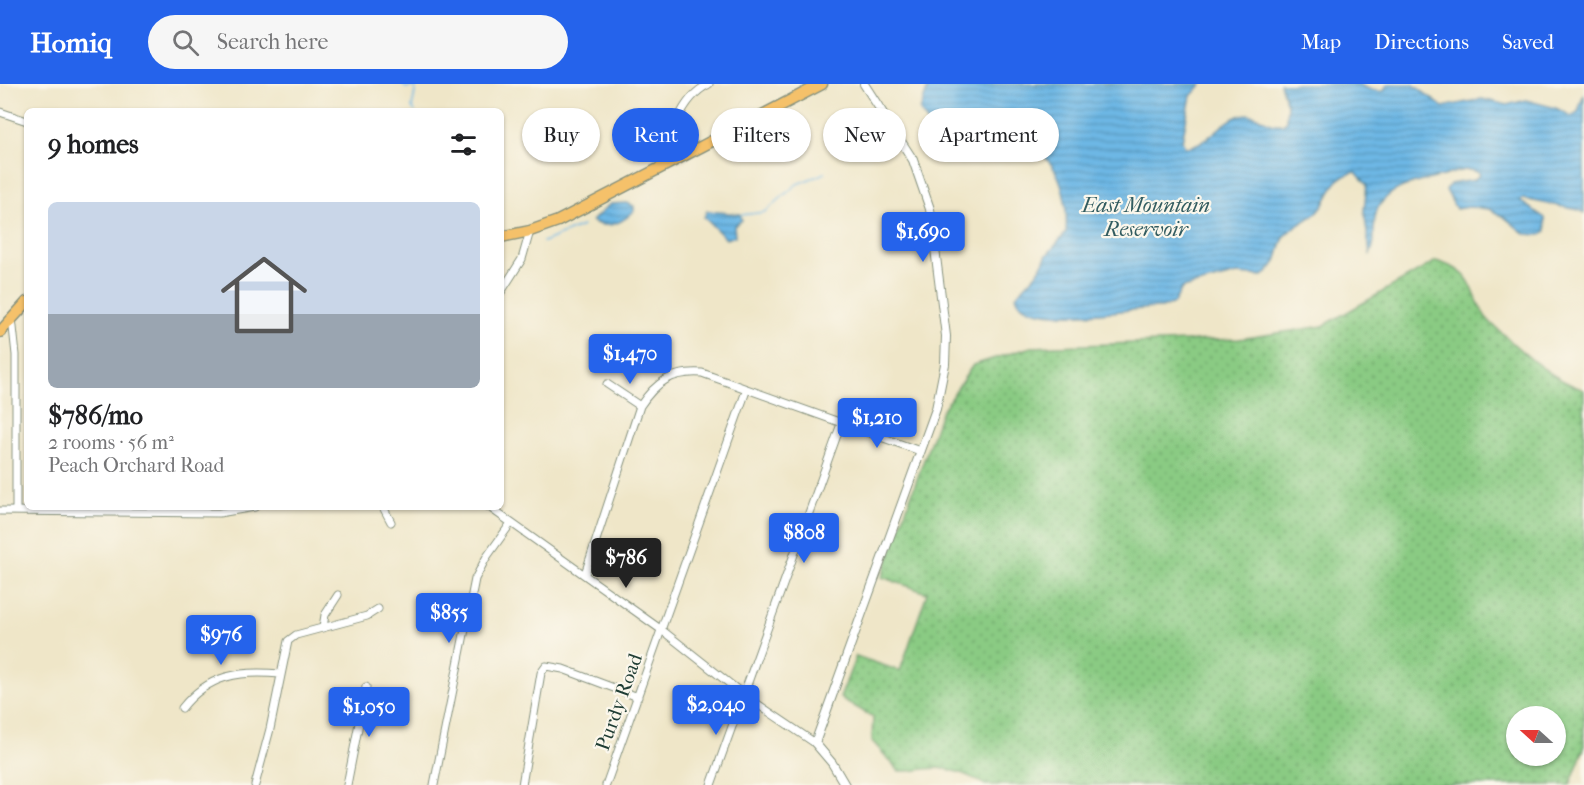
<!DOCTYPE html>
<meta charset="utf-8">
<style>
:root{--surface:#fff;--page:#f6f6f6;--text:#202124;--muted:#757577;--line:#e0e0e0;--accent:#2563eb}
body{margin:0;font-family:"IM FELL French Canon",serif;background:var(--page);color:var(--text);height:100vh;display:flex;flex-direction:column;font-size:22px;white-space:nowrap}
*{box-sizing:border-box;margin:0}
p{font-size:20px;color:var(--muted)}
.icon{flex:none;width:33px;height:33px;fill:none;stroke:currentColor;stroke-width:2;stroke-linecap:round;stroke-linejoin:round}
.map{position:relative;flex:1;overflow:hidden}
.side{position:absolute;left:24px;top:24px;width:480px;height:402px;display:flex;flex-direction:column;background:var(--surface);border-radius:9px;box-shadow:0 2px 4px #0004}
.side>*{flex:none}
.guide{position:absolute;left:522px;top:24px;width:570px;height:54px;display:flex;gap:12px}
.needle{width:39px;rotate:291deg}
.fabs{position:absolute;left:1506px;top:622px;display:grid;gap:12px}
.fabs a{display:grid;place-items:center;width:60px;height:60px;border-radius:50%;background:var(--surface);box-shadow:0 2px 4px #0004;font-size:30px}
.price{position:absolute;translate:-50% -51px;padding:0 14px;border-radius:6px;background:var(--accent);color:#fff;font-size:20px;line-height:39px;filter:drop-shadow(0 2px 3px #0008)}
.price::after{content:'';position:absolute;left:50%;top:36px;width:18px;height:14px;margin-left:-9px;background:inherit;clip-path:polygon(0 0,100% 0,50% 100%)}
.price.on{background:#222;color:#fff}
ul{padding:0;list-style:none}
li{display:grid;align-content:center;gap:12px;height:318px;padding:0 24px}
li+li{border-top:2px solid var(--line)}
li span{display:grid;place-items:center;height:186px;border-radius:9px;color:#555}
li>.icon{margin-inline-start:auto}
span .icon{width:108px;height:108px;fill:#fffc;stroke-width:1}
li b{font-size:26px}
h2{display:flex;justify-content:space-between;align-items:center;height:72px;padding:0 24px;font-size:26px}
.pill{padding:0 21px;border-radius:27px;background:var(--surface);box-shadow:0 2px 4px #0004;font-size:21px;line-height:54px}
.pill.on{background:var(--accent);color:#fff}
header{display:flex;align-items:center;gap:36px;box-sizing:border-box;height:84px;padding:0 30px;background:var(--accent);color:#fff}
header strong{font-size:28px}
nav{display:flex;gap:33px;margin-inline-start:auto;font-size:21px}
.search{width:420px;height:54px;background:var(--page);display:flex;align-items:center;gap:15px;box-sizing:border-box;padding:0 21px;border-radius:33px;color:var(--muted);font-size:22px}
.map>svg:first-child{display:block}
.grass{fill:url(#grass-dots);stroke:#54845c;stroke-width:1.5;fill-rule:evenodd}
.water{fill:url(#water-rules);stroke:#467a8c;stroke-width:1.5}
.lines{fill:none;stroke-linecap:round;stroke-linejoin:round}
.stream{stroke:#6db7e5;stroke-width:1.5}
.minor-casing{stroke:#87927e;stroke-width:9}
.tertiary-casing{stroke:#87927e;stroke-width:10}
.primary-casing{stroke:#87927e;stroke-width:13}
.minor{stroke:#fff;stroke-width:7}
.tertiary{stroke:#fff;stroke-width:8}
.primary{stroke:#f5c16b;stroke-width:10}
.labels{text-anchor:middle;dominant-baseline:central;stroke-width:4.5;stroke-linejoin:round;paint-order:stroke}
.street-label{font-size:20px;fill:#1f3d34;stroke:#fbf7ec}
.water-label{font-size:21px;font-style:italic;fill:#325c60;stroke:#fbf7ec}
</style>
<header>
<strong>Homiq</strong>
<div class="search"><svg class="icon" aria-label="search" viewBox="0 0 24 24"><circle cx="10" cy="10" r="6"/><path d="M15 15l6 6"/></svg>Search here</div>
<nav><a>Map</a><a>Directions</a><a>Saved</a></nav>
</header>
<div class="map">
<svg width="1584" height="701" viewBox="0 0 1584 701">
<defs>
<pattern id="grass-dots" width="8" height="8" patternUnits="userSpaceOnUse" patternTransform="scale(1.5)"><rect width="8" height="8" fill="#8acb83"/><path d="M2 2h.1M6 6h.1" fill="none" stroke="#70a66c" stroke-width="1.8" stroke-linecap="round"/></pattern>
<pattern id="water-rules" width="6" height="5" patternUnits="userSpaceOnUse" patternTransform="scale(1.5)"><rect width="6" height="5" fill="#6db7e5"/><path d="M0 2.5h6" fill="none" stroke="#5996ba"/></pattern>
</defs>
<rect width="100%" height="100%" fill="#fbf7ec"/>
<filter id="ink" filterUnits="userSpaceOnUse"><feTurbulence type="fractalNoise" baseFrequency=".0167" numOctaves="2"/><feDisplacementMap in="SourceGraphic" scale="12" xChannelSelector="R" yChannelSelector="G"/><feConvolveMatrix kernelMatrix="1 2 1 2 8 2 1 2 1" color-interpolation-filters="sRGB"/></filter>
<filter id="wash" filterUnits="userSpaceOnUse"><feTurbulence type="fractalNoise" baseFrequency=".008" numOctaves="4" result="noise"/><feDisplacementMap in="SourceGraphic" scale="24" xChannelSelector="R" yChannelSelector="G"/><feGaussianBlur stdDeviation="1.35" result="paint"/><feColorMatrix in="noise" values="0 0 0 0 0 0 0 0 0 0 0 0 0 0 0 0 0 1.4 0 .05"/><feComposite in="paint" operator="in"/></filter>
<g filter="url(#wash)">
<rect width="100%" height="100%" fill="#efe6c8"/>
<path class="grass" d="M1436,177C1477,189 1467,202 1485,232C1490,239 1499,246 1505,252C1530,275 1551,294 1584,306V664L1570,701H985C973,693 953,685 938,684C925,684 913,688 899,687L872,657L873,633L840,614L856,572L900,587L927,509L882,493L941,328L973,281L1031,263L1239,255L1323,242ZM1516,633H1556V672H1516Z"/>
<path class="water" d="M929,0H1202L1191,12L1182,57L1185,63C1208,62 1221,36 1242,31C1257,27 1268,43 1283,40L1286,37L1287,20L1280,0C1294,0 1347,0 1357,0C1368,4 1371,8 1384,7L1387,0H1413L1443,23L1482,15L1507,21L1526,16L1556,24L1571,32L1578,28L1584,9V129L1579,126L1523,115L1520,117L1545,134L1546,147L1541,151L1525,150L1504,133L1489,125L1469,123L1456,125L1446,106L1450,100L1474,96L1480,90C1467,81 1452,90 1439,93C1417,99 1391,101 1378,124C1370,139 1378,157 1370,170L1364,126L1367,101L1356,88C1329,94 1335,108 1319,126C1310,137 1292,141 1285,152C1276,167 1282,178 1263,192L1237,190L1182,204L1174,219L1162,224C1135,222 1025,246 1016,212L1038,188L1047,171L1066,149C1069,104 1055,57 1002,58C987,58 965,63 951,58C936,53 927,38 920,27Z
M627,119L634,122V127C622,139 607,146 592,137L610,120Z
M707,127L740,130L742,136L734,142L735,152L726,155L704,133Z"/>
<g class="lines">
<path class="stream" d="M402,0L406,4L416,2L412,24L415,27
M741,131L765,128L797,100L825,89
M543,158L582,142"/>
</g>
</g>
<g filter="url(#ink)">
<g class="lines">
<defs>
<path id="minor" d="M0,28L27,37
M663,83C670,53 680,14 709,0
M501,208L522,175L530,147
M12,234L16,271V426
M607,300L640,322
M383,423L391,438
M489,423L663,547L744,611L815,659
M0,427L219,429L255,423
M585,490L640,322C656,298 672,287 702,289L920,367
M323,543L325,531L338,511
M182,624C208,591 240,586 280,590
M255,701L270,645L288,557L296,551L367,532L378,525
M347,701L366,603
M434,701L475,495L486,474L511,439
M522,701L541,589L546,582L563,585L638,613
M606,701L746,307
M711,701L841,340"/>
<path id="tertiary" d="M845,701L832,679L815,659L936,325L945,280L946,252L930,125L913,76L864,0"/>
<path id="primary" d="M501,153L530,147L558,137L822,0
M0,248L27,218"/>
</defs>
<use href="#minor" class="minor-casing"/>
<use href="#tertiary" class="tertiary-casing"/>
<use href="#primary" class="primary-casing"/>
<use href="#minor" class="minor"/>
<use href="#tertiary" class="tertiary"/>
<use href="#primary" class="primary"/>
</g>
</g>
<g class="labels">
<g class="street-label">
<text transform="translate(619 618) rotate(-70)">Purdy Road</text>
</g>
<g class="water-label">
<text x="1146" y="121">East Mountain<tspan x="1146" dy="24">Reservoir</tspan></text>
</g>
</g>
</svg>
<div class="fabs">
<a><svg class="needle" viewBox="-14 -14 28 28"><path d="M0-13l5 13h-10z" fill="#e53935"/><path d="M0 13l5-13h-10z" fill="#757577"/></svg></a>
</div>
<b class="price" style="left:923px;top:179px">$1,690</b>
<b class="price" style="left:630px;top:301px">$1,470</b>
<b class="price" style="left:877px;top:365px">$1,210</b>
<b class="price" style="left:804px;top:480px">$808</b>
<b class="price on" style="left:626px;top:505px">$786</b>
<b class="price" style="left:449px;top:560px">$855</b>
<b class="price" style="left:221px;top:582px">$976</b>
<b class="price" style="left:716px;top:652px">$2,040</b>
<b class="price" style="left:369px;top:654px">$1,050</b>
<div class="guide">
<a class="pill">Buy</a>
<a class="pill on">Rent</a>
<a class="pill">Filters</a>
<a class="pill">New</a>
<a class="pill">Apartment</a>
</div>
<section class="side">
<h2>9 homes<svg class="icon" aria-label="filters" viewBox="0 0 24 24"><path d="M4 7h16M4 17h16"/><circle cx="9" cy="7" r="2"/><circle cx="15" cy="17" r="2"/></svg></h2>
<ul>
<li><span style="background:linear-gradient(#c9d6e8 60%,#9aa5b1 0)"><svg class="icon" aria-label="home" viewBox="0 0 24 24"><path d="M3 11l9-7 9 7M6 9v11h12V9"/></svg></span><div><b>$786/mo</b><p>2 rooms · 56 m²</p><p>Peach Orchard Road</p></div></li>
</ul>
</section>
</div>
